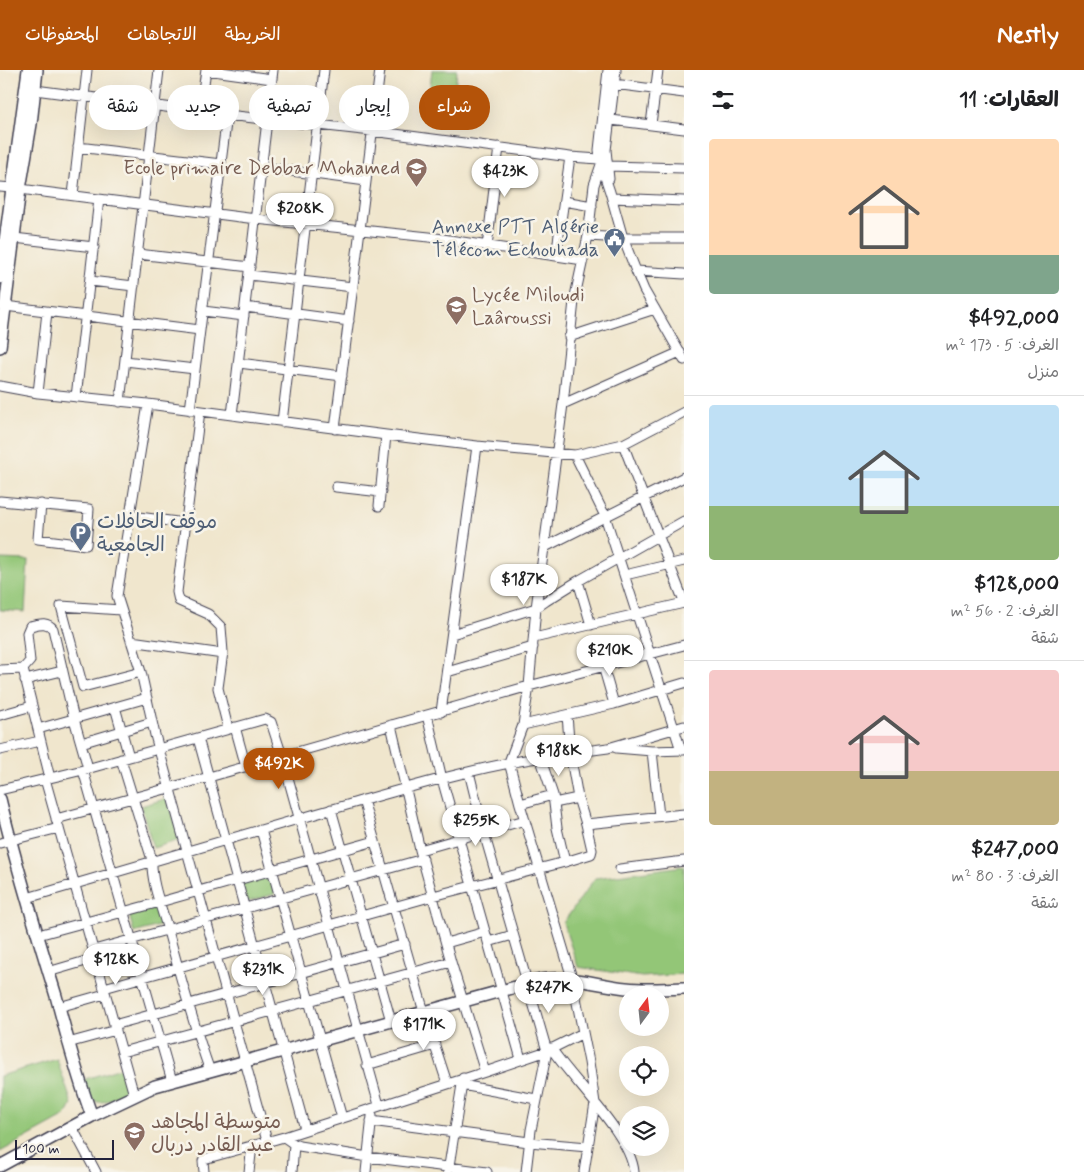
<!DOCTYPE html>
<html lang="ar">
<meta charset="utf-8">
<style>
:root{--surface:#fff;--page:#f2f2f2;--text:#202124;--muted:#757577;--line:#e0e0e0;--accent:#b45309}
body{margin:0;font-family:Mynerve,"Playpen Sans Arabic",sans-serif;background:var(--page);color:var(--text);direction:rtl;height:100vh;display:flex;flex-direction:column;font-size:19px;white-space:nowrap}
*{box-sizing:border-box;margin:0}
p{font-size:16px;color:var(--muted)}
.icon{flex:none;width:28px;height:28px;fill:none;stroke:currentColor;stroke-width:2;stroke-linecap:round;stroke-linejoin:round}
.map{position:relative;flex:1;overflow:hidden;direction:ltr}
.drawer{display:flex;flex-direction:column;background:var(--surface);width:400px}
.drawer>*{flex:none}
.hud{position:absolute;left:15px;top:15px;width:475px;height:45px;direction:rtl;display:flex;gap:10px}
.needle{width:32px;rotate:15deg}
.tools{position:absolute;left:619px;top:916px;display:grid;gap:10px}
.tools a{display:grid;place-items:center;width:50px;height:50px;border-radius:50%;background:var(--surface);box-shadow:0 5px 20px #0002;font-size:25px}
.scale{position:absolute;left:15px;bottom:12px;width:99px;box-sizing:border-box;padding-left:5px;border:2px solid #22223b;border-top:0;font-size:14px;line-height:18px;white-space:nowrap;color:#22223b;-webkit-text-stroke:4px #f7f3e8;paint-order:stroke}
.price{position:absolute;translate:-50% -42px;padding:0 11px;border-radius:18px;background:#fff;color:#222;font-size:16px;line-height:32px;filter:drop-shadow(0 1px 2px #0008)}
.price::after{content:'';position:absolute;left:50%;top:30px;width:15px;height:11px;margin-left:-8px;background:inherit;clip-path:polygon(0 0,100% 0,50% 100%)}
.price.on{background:var(--accent);color:#fff}
ul{padding:0;list-style:none}
li{display:grid;align-content:center;gap:10px;height:265px;padding:0 25px}
li+li{border-top:1px solid var(--line)}
li span{display:grid;place-items:center;height:155px;border-radius:5px;color:#555}
li>.icon{margin-inline-start:auto}
span .icon{width:90px;height:90px;fill:#fffc;stroke-width:1}
li b{font-size:21px}
h2{display:flex;justify-content:space-between;align-items:center;height:60px;padding:0 25px;font-size:21px}
.chip{padding:0 18px;border-radius:22px;background:var(--surface);box-shadow:0 5px 20px #0002;font-size:18px;line-height:45px}
.chip.on{background:var(--accent);color:#fff}
header{display:flex;align-items:center;gap:30px;box-sizing:border-box;height:70px;padding:0 25px;background:var(--accent);color:#fff}
header strong{font-size:24px}
nav{display:flex;gap:28px;margin-inline-start:auto;font-size:18px}
main{display:flex;flex:1;min-height:0}
.map>svg:first-child{display:block}
.green{fill:#93c677;stroke:#5a7459}
.lines{fill:none;stroke-linecap:round;stroke-linejoin:round}
.minor-casing{stroke:#413f51;stroke-width:11}
.major-casing{stroke:#413f51;stroke-width:14}
.minor{stroke:#fff;stroke-width:9}
.major{stroke:#fff;stroke-width:11}
.labels{text-anchor:middle;dominant-baseline:central;stroke-width:5;stroke-linejoin:round;paint-order:stroke}
.education-label{font-size:20px;fill:#785e54;stroke:#f7f3e8;text-anchor:start}
.service-label{font-size:20px;fill:#4e5e75;stroke:#f7f3e8;text-anchor:end}
</style>
<header>
<strong>Nestly</strong>
<nav><a>الخريطة</a><a>الاتجاهات</a><a>المحفوظات</a></nav>
</header>
<main>
<section class="drawer">
<h2>العقارات: 11<svg class="icon" aria-label="filters" viewBox="0 0 24 24"><path d="M4 7h16M4 17h16"/><circle cx="9" cy="7" r="2"/><circle cx="15" cy="17" r="2"/></svg></h2>
<ul>
<li><span style="background:linear-gradient(#ffd9b3 75%,#7fa58c 0)"><svg class="icon" aria-label="home" viewBox="0 0 24 24"><path d="M3 11l9-7 9 7M6 9v11h12V9"/></svg></span><div><b>$492,000</b><p>الغرف: 5 · 173 m²</p><p>منزل</p></div></li>
<li><span style="background:linear-gradient(#bfe0f5 65%,#8fb573 0)"><svg class="icon" aria-label="home" viewBox="0 0 24 24"><path d="M3 11l9-7 9 7M6 9v11h12V9"/></svg></span><div><b>$128,000</b><p>الغرف: 2 · 56 m²</p><p>شقة</p></div></li>
<li><span style="background:linear-gradient(#f6c9c9 65%,#c2b280 0)"><svg class="icon" aria-label="home" viewBox="0 0 24 24"><path d="M3 11l9-7 9 7M6 9v11h12V9"/></svg></span><div><b>$247,000</b><p>الغرف: 3 · 80 m²</p><p>شقة</p></div></li>
</ul>
</section>
<div class="map">
<svg width="684" height="1102" viewBox="0 0 684 1102">
<rect width="100%" height="100%" fill="#f7f3e8"/>
<filter id="ink" filterUnits="userSpaceOnUse"><feTurbulence type="fractalNoise" baseFrequency=".02" numOctaves="2"/><feDisplacementMap in="SourceGraphic" scale="10" xChannelSelector="R" yChannelSelector="G"/><feConvolveMatrix kernelMatrix="1 2 1 2 8 2 1 2 1" color-interpolation-filters="sRGB"/></filter>
<filter id="wash" filterUnits="userSpaceOnUse"><feTurbulence type="fractalNoise" baseFrequency=".0096" numOctaves="4" result="noise"/><feDisplacementMap in="SourceGraphic" scale="20" xChannelSelector="R" yChannelSelector="G"/><feGaussianBlur stdDeviation="1.12" result="paint"/><feColorMatrix in="noise" values="0 0 0 0 0 0 0 0 0 0 0 0 0 0 0 0 0 1.4 0 .05"/><feComposite in="paint" operator="in"/></filter>
<g filter="url(#wash)">
<rect width="100%" height="100%" fill="#f0e6cd"/>
<path class="green" d="M432,0H457L455,21L430,17Z
M0,489L28,490L25,542L0,540Z
M168,728L180,770L153,778L141,736Z
M684,796V904L642,907L578,897L563,853L595,808Z
M270,805L275,824L247,832L241,813Z
M157,837L162,855L134,863L129,844Z
M57,989L72,1034L69,1041L62,1048L0,1082V1006Z
M121,998L127,1021C118,1025 100,1039 91,1028C87,1023 84,1015 82,1010Z"/>
</g>
<g filter="url(#ink)">
<g class="lines">
<defs>
<path id="minor" d="M206,0L272,9
M608,0L599,80L601,95L610,122L623,168L636,201L644,220L684,290
M614,14L684,23
M35,20L227,45L372,61L570,87L599,89
M200,41L206,0
M611,50L684,59
M651,54L658,0
M78,77L221,94
M608,96L684,98
M262,97L366,111
M609,109L606,80L616,0
M0,117L12,118
M20,119L256,149L429,167L583,190
M73,125L87,0
M612,128L684,131
M564,131L592,136
M588,166L623,168H684
M14,168L94,177
M487,177L499,77
M138,184L250,197
M556,186L570,87
M636,201L684,204
M249,205L353,217
M90,211L134,216
M5,236L200,260
M245,237L349,251
M203,241L244,246
M569,267L655,239
M125,291L195,299
M239,293L342,306
M0,316L38,323L148,334L386,365L477,376L575,385L623,374L684,342
M38,323L47,242
M76,327L99,129
M120,332L159,0
M148,334L117,526L141,602L155,665L267,1071
M563,334L680,282
M190,340L227,45
M200,341L177,522L179,531L208,544L221,557L223,582L218,618L228,658
M232,345L273,0
M282,352L324,0
M335,359L380,0
M623,374L684,532
M575,385L605,446L681,680
M336,417L381,422
M0,431L89,439L86,475L38,469L41,434
M379,436L386,365
M131,446L185,453
M545,477L684,407
M625,505L684,491
M578,511L591,555
M121,540L61,536L83,617L141,602
M452,564L536,538L546,531L578,511L684,451
M534,568L684,533
M131,571L223,584
M603,596L614,634
M23,599L50,708
M0,600L23,599L30,591L27,563L30,556C39,554 47,551 53,559L74,649L88,698
M447,602L533,577
M25,610L62,601
M115,637L129,687
M441,642L477,376
M0,645L32,636
M427,645L442,709L521,989
M567,645L570,683L608,678L684,656
M391,655L420,780L451,892L485,1002
M523,655L614,634L684,613
M235,657L246,697
M38,659L147,628
M198,668L305,1059
M81,673L152,652
M616,678L652,681L684,680
M0,680L40,671
M652,681L659,746
M540,687L553,725L557,758L565,792
M121,689L152,790C151,812 161,836 167,857C180,906 193,954 210,1001
M83,700L172,1011
M469,702L484,763L547,981L531,1060L526,1102
M45,709L134,1025
M0,720L83,700L265,649L271,652L282,686L379,1035
M363,730L424,942L447,1013
M554,733L578,728
M520,734L553,725
M331,739L391,951
M56,749L209,707L529,616L684,575
M261,760L342,1048
M0,773L59,758
M420,780L525,750
M620,799L684,791
M27,828C122,800 217,772 312,745C397,721 482,694 570,683L578,728L586,754L684,744
M38,865L160,832L375,771
M488,872L513,865
M446,873L485,862
M94,880L423,789
M48,902L96,888
M104,918L433,826L565,792L591,784L592,780L586,754
M59,937L105,924
M114,955L405,874
M68,973L116,960
M551,978C572,1010 631,1065 634,1102
M122,982L451,892
M367,995L435,975
M462,1015L536,1029
M371,1051L529,1072L588,1077
M72,1057L96,1102
M284,1067L294,1074L299,1076L368,1087L487,1102
M204,1102L203,1091L204,1089L284,1067L485,1002L547,981L583,963
M249,1102L252,1075
M292,1102L294,1074
M366,1102L372,1046
M448,1102L463,1008
M584,1102L595,1033L589,992L572,908L520,734L509,692L523,655L529,616L536,538L563,334L574,231L588,166L594,115L606,80"/>
<path id="major" d="M0,208L28,0
M0,277L20,119L31,54L37,0
M0,729C16,795 36,861 56,926C67,966 77,1007 92,1046
M0,1096L92,1046L155,1016L541,910C570,905 597,915 626,918C645,920 664,919 684,918"/>
</defs>
<use href="#minor" class="minor-casing"/>
<use href="#major" class="major-casing"/>
<use href="#minor" class="minor"/>
<use href="#major" class="major"/>
</g>
</g>
<defs>
<symbol id="school-pin" viewBox="-11 -11 22 30"><path d="M0 17L-7.5 6A9.5 9.5 0 1 1 7.5 6Z" fill="#8d6e63" stroke="#f7f3e8"/><path d="M0-5L7-2L0 1L-7-2ZM-4 1L0 2.5L4 1V4Q0 6-4 4Z" fill="#fff"/></symbol>
<symbol id="civic-pin" viewBox="-11 -11 22 30"><path d="M0 17L-7.5 6A9.5 9.5 0 1 1 7.5 6Z" fill="#5c6f8a" stroke="#f7f3e8"/><path d="M-.6-6.5H3V-4.5H.6V-3L4-1V1h2V6H-6V1h2V-1L-.6-3ZM-1.2 2.5V6h2.4V2.5Z" fill="#fff"/></symbol>
<symbol id="parking-pin" viewBox="-11 -11 22 30"><path d="M0 17L-7.5 6A9.5 9.5 0 1 1 7.5 6Z" fill="#5c6f8a" stroke="#f7f3e8"/><path d="M-3.5-5.5H1a3.5 3.5 0 0 1 0 7H-1V5.5H-3.5ZM-1-3.4V-.6H.8a1.4 1.4 0 0 0 0-2.8Z" fill="#fff"/></symbol>
</defs>
<g fill-rule="evenodd">
<use href="#school-pin" x="404" y="86" width="25" height="34"/>
<use href="#civic-pin" x="602" y="156" width="25" height="34"/>
<use href="#school-pin" x="444" y="224" width="25" height="34"/>
<use href="#parking-pin" x="68" y="450" width="25" height="34"/>
<use href="#school-pin" x="122" y="1050" width="25" height="34"/>
</g>
<g class="labels">
<g class="education-label">
<text x="400" y="98" text-anchor="end">Ecole primaire Debbar Mohamed</text>
<text x="472" y="225">Lycée Miloudi<tspan x="472" dy="23">Laâroussi</tspan></text>
<text x="151" y="1052">متوسطة المجاهد<tspan x="151" dy="23">عبد القادر دربال</tspan></text>
</g>
<g class="service-label">
<text x="599" y="157">Annexe PTT Algérie<tspan x="599" dy="23">Télécom Echouhada</tspan></text>
<text x="97" y="452" text-anchor="start">موقف الحافلات<tspan x="97" dy="23">الجامعية</tspan></text>
</g>
</g>
</svg>
<div class="tools">
<a><svg class="needle" viewBox="-14 -14 28 28"><path d="M0-13l5 13h-10z" fill="#e53935"/><path d="M0 13l5-13h-10z" fill="#757577"/></svg></a>
<a><svg class="icon" aria-label="locate" viewBox="0 0 24 24"><circle cx="12" cy="12" r="6"/><path d="M12 2v4M12 18v4M2 12h4M18 12h4"/></svg></a>
<a><svg class="icon" aria-label="layers" viewBox="0 0 24 24"><path d="M12 4l9 5-9 5-9-5zM3 14l9 5 9-5"/></svg></a>
</div>
<div class="scale">100 m</div>
<b class="price" style="left:505px;top:128px">$423K</b>
<b class="price" style="left:300px;top:165px">$208K</b>
<b class="price" style="left:524px;top:536px">$187K</b>
<b class="price" style="left:610px;top:607px">$210K</b>
<b class="price" style="left:559px;top:707px">$188K</b>
<b class="price on" style="left:279px;top:720px">$492K</b>
<b class="price" style="left:476px;top:777px">$255K</b>
<b class="price" style="left:116px;top:916px">$128K</b>
<b class="price" style="left:263px;top:926px">$231K</b>
<b class="price" style="left:549px;top:944px">$247K</b>
<b class="price" style="left:424px;top:981px">$171K</b>
<div class="hud">
<a class="chip on">شراء</a>
<a class="chip">إيجار</a>
<a class="chip">تصفية</a>
<a class="chip">جديد</a>
<a class="chip">شقة</a>
</div>
</div>
</main>
